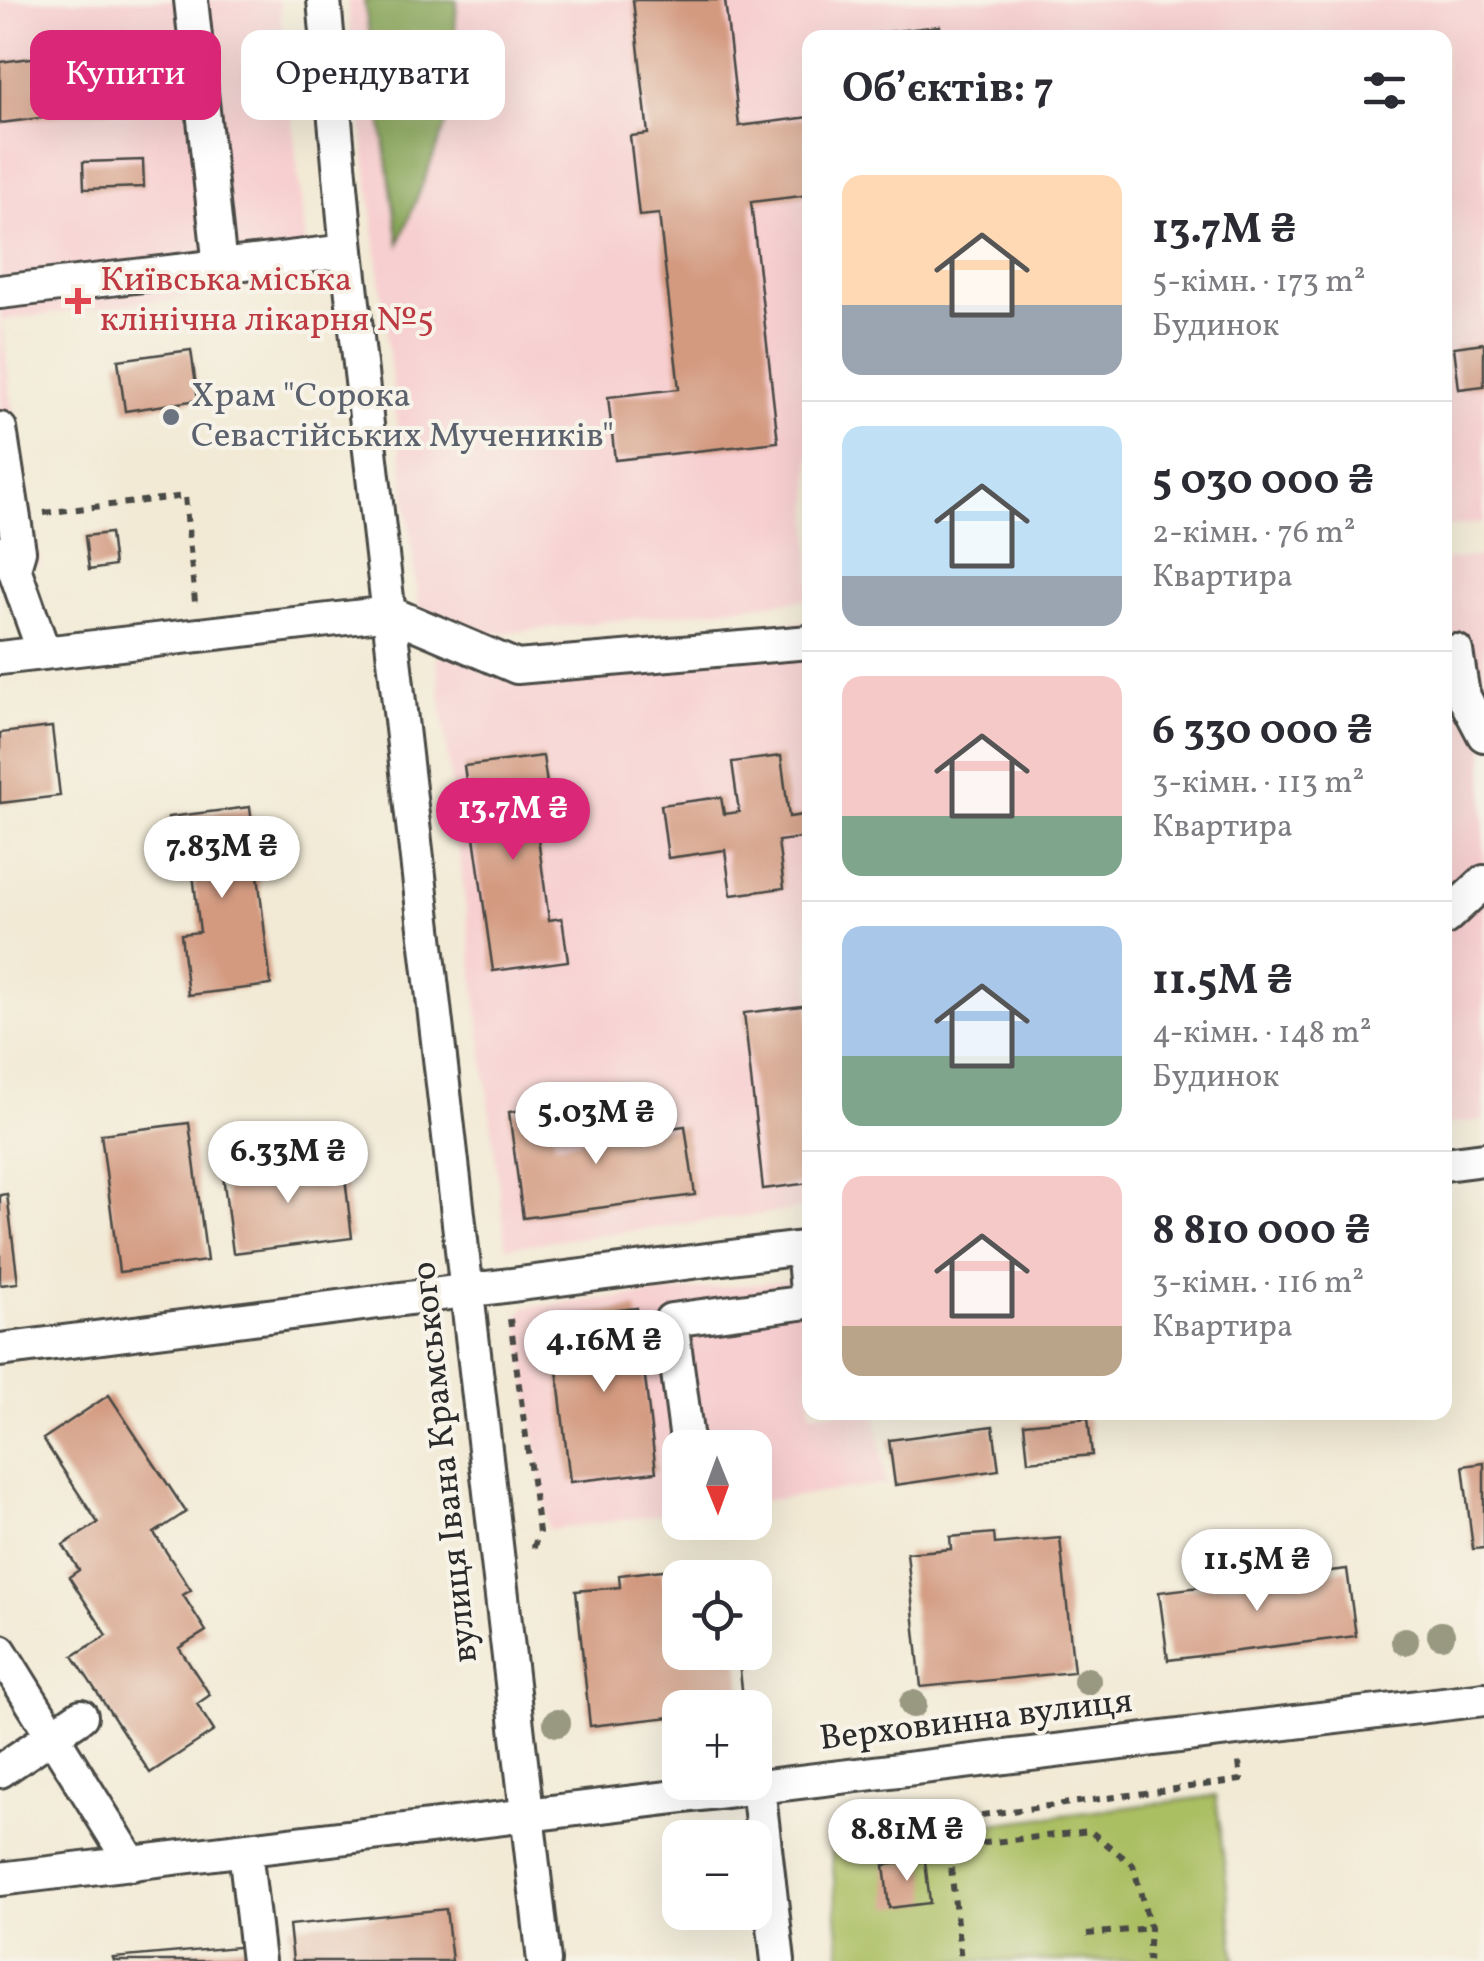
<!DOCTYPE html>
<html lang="uk">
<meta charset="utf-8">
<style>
:root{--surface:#fff;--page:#f2f2f3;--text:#2b2b33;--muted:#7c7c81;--line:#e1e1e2;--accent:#db2777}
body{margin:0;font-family:Vollkorn,serif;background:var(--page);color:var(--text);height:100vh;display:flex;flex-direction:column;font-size:38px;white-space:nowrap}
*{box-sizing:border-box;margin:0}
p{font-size:32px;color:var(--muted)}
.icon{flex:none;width:55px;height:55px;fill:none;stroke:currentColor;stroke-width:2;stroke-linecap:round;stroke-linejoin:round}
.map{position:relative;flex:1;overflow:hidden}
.side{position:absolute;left:802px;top:30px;width:650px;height:1390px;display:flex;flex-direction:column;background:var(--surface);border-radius:20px;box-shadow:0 10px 40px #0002}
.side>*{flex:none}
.guide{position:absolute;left:30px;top:30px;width:622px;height:90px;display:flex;gap:20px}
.needle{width:65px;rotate:179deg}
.buttons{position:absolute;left:662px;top:1430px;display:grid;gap:20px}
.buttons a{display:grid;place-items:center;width:110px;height:110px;border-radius:20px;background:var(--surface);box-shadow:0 10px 40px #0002;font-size:50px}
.price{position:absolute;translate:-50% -85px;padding:0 22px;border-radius:35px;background:#fff;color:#222;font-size:32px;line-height:65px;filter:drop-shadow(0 2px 5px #0008)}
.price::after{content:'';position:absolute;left:50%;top:60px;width:30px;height:22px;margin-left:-15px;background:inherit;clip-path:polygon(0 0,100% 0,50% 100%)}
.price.current{background:var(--accent);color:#fff}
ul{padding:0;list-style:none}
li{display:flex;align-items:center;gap:30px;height:250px;padding:0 40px}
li+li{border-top:2px solid var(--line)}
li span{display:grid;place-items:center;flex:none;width:280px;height:200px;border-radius:20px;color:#555}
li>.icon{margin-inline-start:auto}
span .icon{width:120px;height:120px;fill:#fffc;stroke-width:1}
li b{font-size:42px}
h2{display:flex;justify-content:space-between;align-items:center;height:120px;padding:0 40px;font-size:42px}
.chip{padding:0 35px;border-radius:20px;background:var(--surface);box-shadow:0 10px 40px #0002;font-size:35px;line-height:90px}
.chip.current{background:var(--accent);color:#fff}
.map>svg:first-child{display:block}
.built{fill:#f7cfd0}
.green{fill:#aabe62;stroke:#6a7446;stroke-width:2.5}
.forest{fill:#87a558;stroke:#596842;stroke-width:2.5}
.building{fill:#d39a80}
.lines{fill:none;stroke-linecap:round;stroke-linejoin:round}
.minor-casing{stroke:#494844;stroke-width:38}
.path{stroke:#494844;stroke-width:6;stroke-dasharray:8 8;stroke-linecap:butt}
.minor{stroke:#fff;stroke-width:32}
.tree{fill:#999981}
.health-dot{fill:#e0444e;stroke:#f7f3e8;stroke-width:4}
.worship-dot{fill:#6b7280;stroke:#f7f3e8;stroke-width:4}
.labels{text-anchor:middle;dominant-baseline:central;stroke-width:8;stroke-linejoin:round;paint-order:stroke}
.health-label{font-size:35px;fill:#be3a42;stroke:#f7f3e8;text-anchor:start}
.worship-label{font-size:35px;fill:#5b616d;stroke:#f7f3e8;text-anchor:start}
.street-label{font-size:35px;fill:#2b2b2b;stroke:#f7f3e8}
</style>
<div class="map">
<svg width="1484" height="1961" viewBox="0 0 1484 1961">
<rect width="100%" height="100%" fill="#f7f3e8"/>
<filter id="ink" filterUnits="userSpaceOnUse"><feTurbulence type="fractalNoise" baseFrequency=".01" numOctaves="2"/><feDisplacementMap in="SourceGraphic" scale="20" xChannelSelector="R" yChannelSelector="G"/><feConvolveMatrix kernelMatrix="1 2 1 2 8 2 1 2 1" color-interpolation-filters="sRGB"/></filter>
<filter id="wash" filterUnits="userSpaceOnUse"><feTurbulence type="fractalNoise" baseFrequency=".0048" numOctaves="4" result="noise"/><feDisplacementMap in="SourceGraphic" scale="40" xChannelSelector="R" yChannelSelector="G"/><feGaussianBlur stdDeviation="2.25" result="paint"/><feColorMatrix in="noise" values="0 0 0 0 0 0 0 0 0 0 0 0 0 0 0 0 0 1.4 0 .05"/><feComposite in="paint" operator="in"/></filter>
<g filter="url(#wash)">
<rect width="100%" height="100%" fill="#f2ead5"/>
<path class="built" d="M0,0H279L310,282L1,320L27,515L41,565L0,569Z
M347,0H1484V522L1445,527V38H810V599L423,642Z
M1484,556V1120L1445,1125V560Z
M810,621V1208L506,1247L436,657Z
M810,1278V1412L876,1413L886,1484L755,1502V1448H680V1512L548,1530L518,1318L525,1307Z"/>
<path class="green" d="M1216,1796L1236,1961H841L831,1844Z"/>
<path class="forest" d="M364,0H457L450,114L399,244Z"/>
<g id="blocks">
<path class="building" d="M633,0H725L739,126L810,117V195L751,202L778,442L615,460L608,397L679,389L659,214L639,216L630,136L648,134Z
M940,26L942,38H861V35Z
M162,41L170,102L0,123V62Z
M143,160L144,187L84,189L83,162Z
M1484,343V386L1459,389L1454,347Z
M191,350L198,400L125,411L118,360Z
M110,533L114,566L89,570L85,536Z
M52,727L60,796L0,803V733Z
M543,756L549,798L533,801L549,920L562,918L568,961L493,971L464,766Z
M781,756L789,817L810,814V837L778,841L784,888L731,895L725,850L668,858L661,805L721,797L724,814L739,812L732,762Z
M250,807L271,985L188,995L181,934L200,932L193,874L175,876L168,817Z
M810,1005V1183L763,1189L744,1013Z
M550,1106L555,1144L685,1126L695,1195L523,1218L509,1112Z
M189,1123L207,1261L119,1272L101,1134Z
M343,1160L352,1238L233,1253L223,1175Z
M7,1194L18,1283L0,1285V1195Z
M637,1308L656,1472L570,1482L551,1318Z
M109,1395L186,1512L154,1533L191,1590L183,1595L206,1631L179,1648L210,1695L197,1704L214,1731L150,1773L73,1656L107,1635L69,1577L79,1570L63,1545L98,1523L43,1439Z
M1088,1418L1092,1455L1028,1461L1024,1424Z
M993,1426L999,1470L895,1485L889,1440Z
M1484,1463V1548L1473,1549L1463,1466Z
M994,1533L995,1544L1060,1538L1074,1672L921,1687L907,1553L951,1549L950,1537Z
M1347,1569L1356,1636L1168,1660L1159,1592Z
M663,1570L664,1582L680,1581V1652H738L744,1708H680V1716L590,1726L576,1591L620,1587L619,1575Z
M925,1861L930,1903L889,1908L884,1865Z
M446,1909L452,1961H293L289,1925Z
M248,1946L249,1961H114L113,1958Z"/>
</g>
</g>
<g filter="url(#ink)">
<use href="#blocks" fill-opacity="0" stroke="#494844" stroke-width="2.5"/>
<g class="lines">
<defs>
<path id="minor" d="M191,0L220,267
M324,0L347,251L544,1961
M0,292L347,251
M0,429L19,551L0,553
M19,551L14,568L44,653
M1456,651L1463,695L1484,735
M0,658L390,613L517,667L810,642
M1445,918L1484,882
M1445,1164L1484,1159
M0,1350L810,1247
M688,1448L671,1320L808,1302L803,1248
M0,1651L132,1864
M0,1771L81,1716
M758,1787L778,1961
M245,1850L258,1961
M0,1879L1484,1699"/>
</defs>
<use href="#minor" class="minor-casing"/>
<path class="path" d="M44,513L185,496L195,602
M510,1319L539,1532L532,1553
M890,1804L893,1827L1241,1780L1239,1762
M946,1820L961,1961
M950,1847L1090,1831L1133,1865L1150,1928L1148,1961
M1087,1934L1150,1928"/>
<use href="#minor" class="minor"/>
</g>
<g class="tree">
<circle cx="1441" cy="1635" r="14"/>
<circle cx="1405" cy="1641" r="14"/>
<circle cx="1087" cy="1681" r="14"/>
<circle cx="913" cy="1704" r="14"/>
<circle cx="557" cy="1723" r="14"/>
</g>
</g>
<path class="health-dot" d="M73 286h10v10h10v10h-10v10h-10v-10h-10v-10h10z"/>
<circle class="worship-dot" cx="171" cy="417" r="10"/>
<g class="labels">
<g class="health-label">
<text x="100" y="281">Київська міська<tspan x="100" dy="40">клінічна лікарня №5</tspan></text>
</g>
<g class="worship-label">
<text x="191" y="397">Храм "Сорока<tspan x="191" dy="40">Севастійських Мучеників"</tspan></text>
</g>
<g class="street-label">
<text transform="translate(446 1462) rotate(-96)">вулиця Івана Крамського</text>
<text transform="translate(976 1721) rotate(-7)">Верховинна вулиця</text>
</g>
</g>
</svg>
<div class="buttons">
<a><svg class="needle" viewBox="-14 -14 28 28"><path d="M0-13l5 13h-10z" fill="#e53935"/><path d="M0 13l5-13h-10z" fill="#7c7c81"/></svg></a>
<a><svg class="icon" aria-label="locate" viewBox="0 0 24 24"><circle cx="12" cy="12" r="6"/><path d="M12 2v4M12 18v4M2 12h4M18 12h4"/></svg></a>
<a>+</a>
<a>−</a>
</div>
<b class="price current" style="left:513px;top:863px">13.7M ₴</b>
<b class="price" style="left:222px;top:901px">7.83M ₴</b>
<b class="price" style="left:596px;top:1167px">5.03M ₴</b>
<b class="price" style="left:288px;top:1206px">6.33M ₴</b>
<b class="price" style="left:604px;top:1395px">4.16M ₴</b>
<b class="price" style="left:1257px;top:1614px">11.5M ₴</b>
<b class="price" style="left:907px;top:1884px">8.81M ₴</b>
<div class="guide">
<a class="chip current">Купити</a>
<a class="chip">Орендувати</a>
</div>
<section class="side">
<h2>Об’єктів: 7<svg class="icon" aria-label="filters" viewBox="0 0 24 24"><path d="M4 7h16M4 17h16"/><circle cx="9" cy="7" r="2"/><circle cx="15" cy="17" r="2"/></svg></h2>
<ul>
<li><span style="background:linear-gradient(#ffd9b3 65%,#9aa5b1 0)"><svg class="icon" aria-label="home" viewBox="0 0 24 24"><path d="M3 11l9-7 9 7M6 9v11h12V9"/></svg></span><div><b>13.7M ₴</b><p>5-кімн. · 173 m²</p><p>Будинок</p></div></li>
<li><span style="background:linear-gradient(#bfe0f5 75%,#9aa5b1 0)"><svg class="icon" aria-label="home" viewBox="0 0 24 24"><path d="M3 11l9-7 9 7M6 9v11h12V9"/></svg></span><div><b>5 030 000 ₴</b><p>2-кімн. · 76 m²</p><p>Квартира</p></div></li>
<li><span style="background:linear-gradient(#f6c9c9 70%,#7fa58c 0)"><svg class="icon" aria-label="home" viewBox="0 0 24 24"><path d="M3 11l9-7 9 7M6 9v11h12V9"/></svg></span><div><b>6 330 000 ₴</b><p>3-кімн. · 113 m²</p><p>Квартира</p></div></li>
<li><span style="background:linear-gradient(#a9c7e8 65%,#7fa58c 0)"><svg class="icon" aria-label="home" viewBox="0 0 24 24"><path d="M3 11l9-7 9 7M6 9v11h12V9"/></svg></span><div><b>11.5M ₴</b><p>4-кімн. · 148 m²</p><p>Будинок</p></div></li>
<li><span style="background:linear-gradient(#f6c9c9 75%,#b9a48a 0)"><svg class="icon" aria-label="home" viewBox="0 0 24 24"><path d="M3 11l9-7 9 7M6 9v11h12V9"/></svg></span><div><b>8 810 000 ₴</b><p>3-кімн. · 116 m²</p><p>Квартира</p></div></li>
</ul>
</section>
</div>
